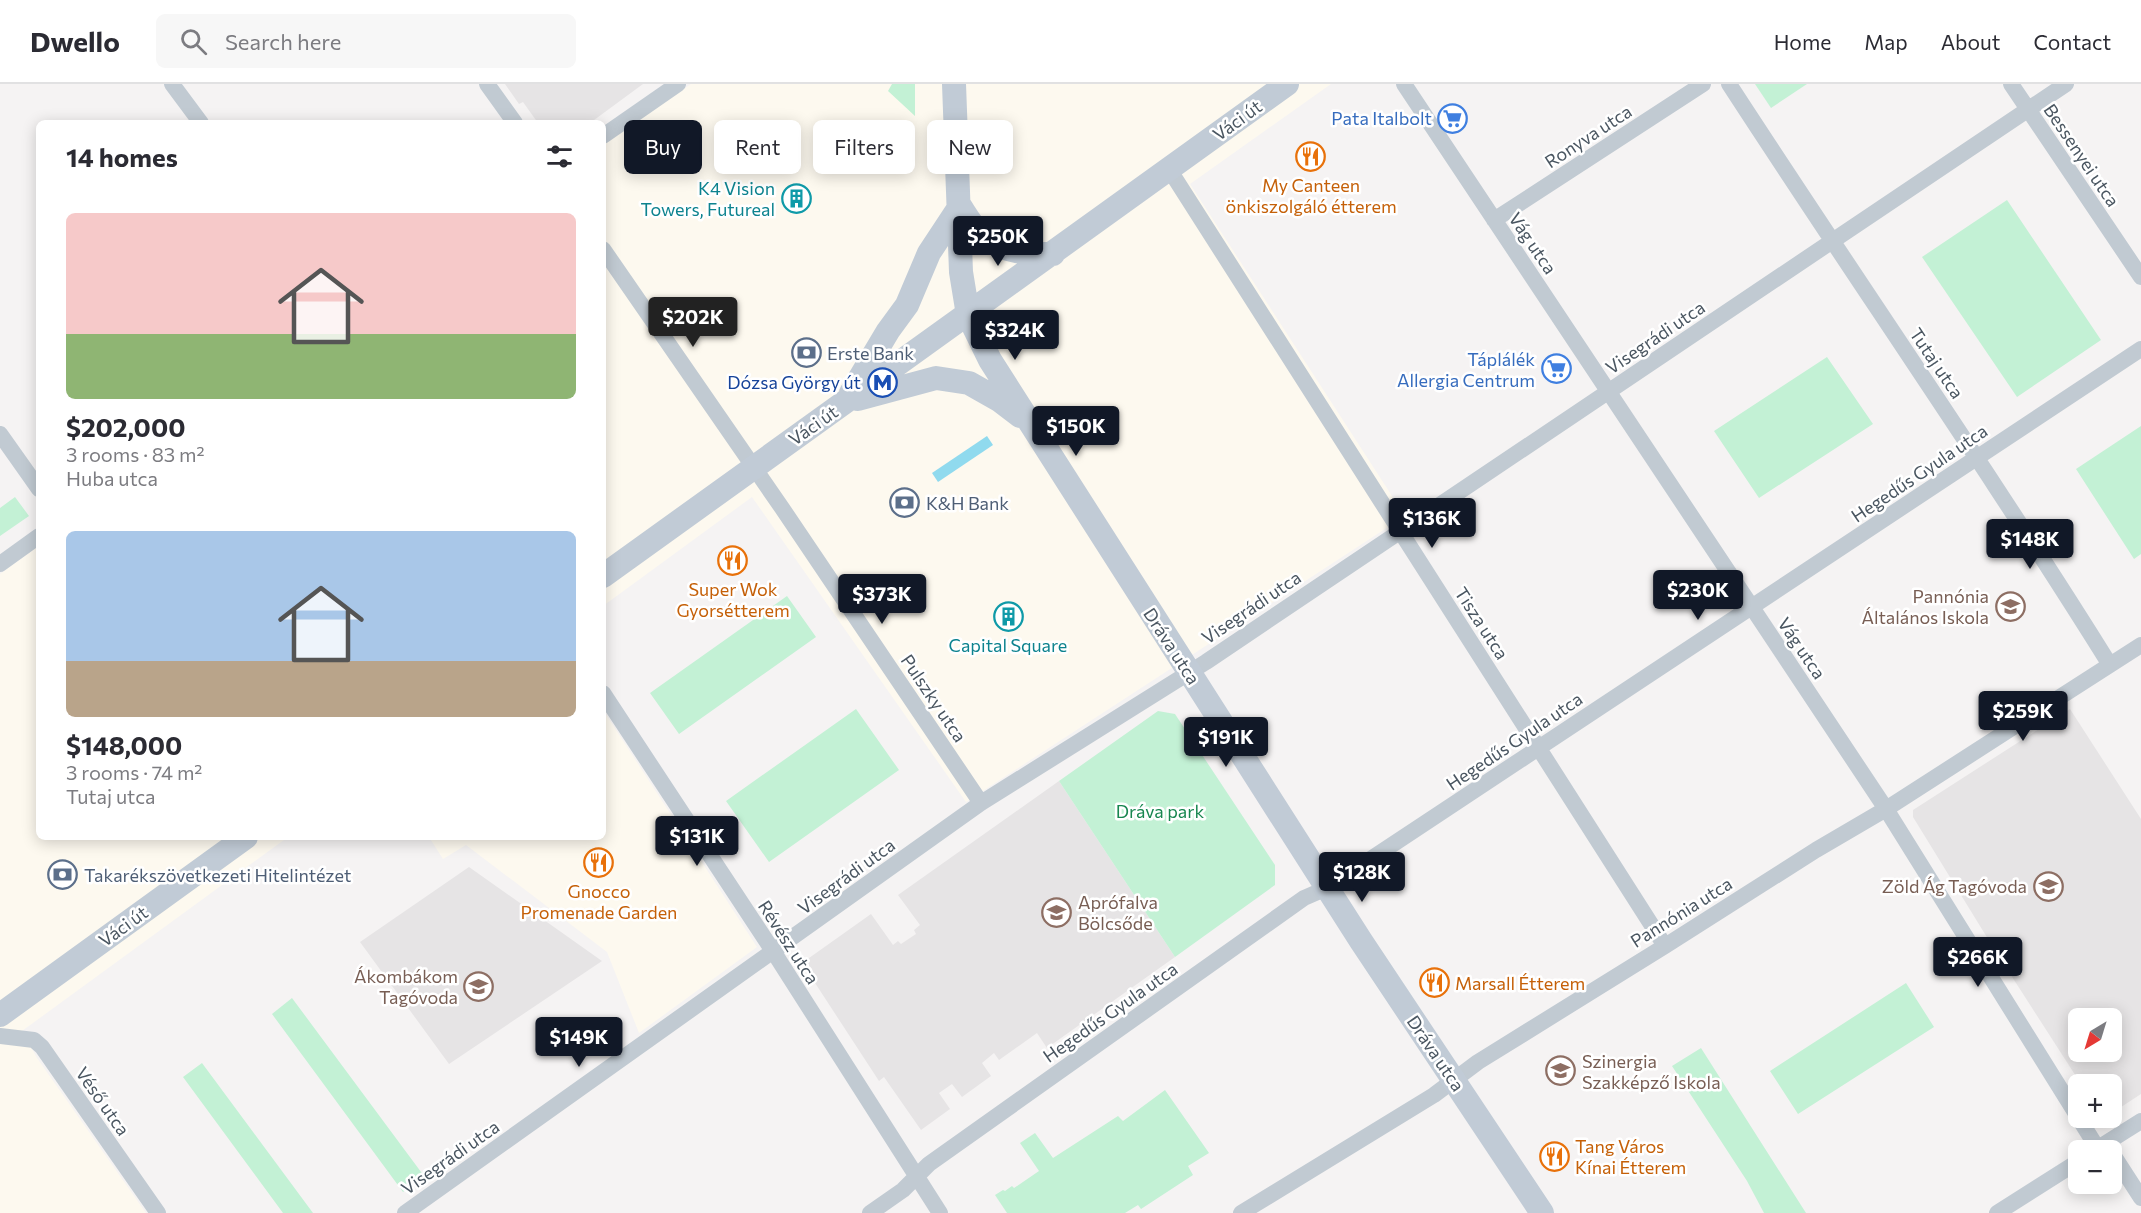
<!DOCTYPE html>
<meta charset="utf-8">
<style>
:root{--surface:#fff;--page:#f7f7f7;--text:#2b2b33;--muted:#7c7c81;--line:#e1e1e2;--accent:#111827}
body{margin:0;font-family:Commissioner,sans-serif;background:var(--page);color:var(--text);height:100vh;display:flex;flex-direction:column;font-size:22px;white-space:nowrap}
*{box-sizing:border-box;margin:0}
p{font-size:20px;color:var(--muted)}
.icon{flex:none;width:33px;height:33px;fill:none;stroke:currentColor;stroke-width:2;stroke-linecap:round;stroke-linejoin:round}
.map{position:relative;flex:1;overflow:hidden}
.drawer{position:absolute;left:36px;top:36px;width:570px;height:720px;display:flex;flex-direction:column;background:var(--surface);border-radius:9px;box-shadow:0 3px 15px #0003}
.drawer>*{flex:none}
.top-card{position:absolute;left:624px;top:36px;width:570px;height:54px;display:flex;gap:12px}
.needle{width:39px;rotate:218deg}
.buttons{position:absolute;left:2068px;top:924px;display:grid;gap:12px}
.buttons a{display:grid;place-items:center;width:54px;height:54px;border-radius:9px;background:var(--surface);box-shadow:0 3px 15px #0003;font-size:30px}
.price{position:absolute;translate:-50% -51px;padding:0 14px;border-radius:6px;background:var(--accent);color:#fff;font-size:20px;line-height:39px;filter:drop-shadow(0 2px 3px #0008)}
.price::after{content:'';position:absolute;left:50%;top:36px;width:18px;height:14px;margin-left:-9px;background:inherit;clip-path:polygon(0 0,100% 0,50% 100%)}
.price.active{background:#222;color:#fff}
ul{padding:0;list-style:none}
li{display:grid;align-content:center;gap:12px;height:318px;padding:0 30px}
li span{display:grid;place-items:center;height:186px;border-radius:9px;color:#555}
li>.icon{margin-inline-start:auto}
span .icon{width:108px;height:108px;fill:#fffc;stroke-width:1}
li b{font-size:26px}
h2{display:flex;justify-content:space-between;align-items:center;height:72px;padding:0 30px;font-size:26px}
.chip{padding:0 21px;border-radius:9px;background:var(--surface);box-shadow:0 3px 15px #0003;font-size:21px;line-height:54px}
.chip.active{background:var(--accent);color:#fff}
header{display:flex;align-items:center;gap:36px;box-sizing:border-box;height:84px;padding:0 30px;background:var(--surface);border-bottom:2px solid var(--line)}
header strong{font-size:28px}
nav{display:flex;gap:33px;margin-inline-start:auto;font-size:21px}
.search{width:420px;height:54px;background:var(--page);display:flex;align-items:center;gap:15px;box-sizing:border-box;padding:0 21px;border-radius:9px;color:var(--muted);font-size:22px}
.map>svg:first-child{display:block}
.commercial{fill:#fdf9ef}
.education{fill:#e6e4e5;fill-rule:evenodd}
.green{fill:#c3f1d5}
.water{fill:#90daee}
.lines{fill:none;stroke-linecap:round;stroke-linejoin:round}
.minor{stroke:#c1cad2;stroke-width:16}
.secondary{stroke:#c1cbd6;stroke-width:24}
.labels{text-anchor:middle;dominant-baseline:central;stroke-width:5;stroke-linejoin:round;paint-order:stroke}
.shop-label{font-size:18px;fill:#366cbe;stroke:#fff;text-anchor:end}
.street-label{font-size:18px;fill:#4a5661;stroke:#fff}
.food-label{font-size:18px;fill:#c56008;stroke:#fff}
.culture-label{font-size:18px;fill:#0d838f;stroke:#fff;text-anchor:end}
.service-label{font-size:18px;fill:#4e5e75;stroke:#fff;text-anchor:start}
.transit-label{font-size:18px;fill:#164399;stroke:#fff;text-anchor:end}
.education-label{font-size:18px;fill:#785e54;stroke:#fff;text-anchor:end}
.park-label{font-size:18px;fill:#17864f;stroke:#fff}
</style>
<header>
<strong>Dwello</strong>
<div class="search"><svg class="icon" aria-label="search" viewBox="0 0 24 24"><circle cx="10" cy="10" r="6"/><path d="M15 15l6 6"/></svg>Search here</div>
<nav><a>Home</a><a>Map</a><a>About</a><a>Contact</a></nav>
</header>
<div class="map">
<svg width="2141" height="1129" viewBox="0 0 2141 1129">
<rect width="100%" height="100%" fill="#f5f3f3"/>
<path class="commercial" d="M691,0H1331L1190,100L1405,432L966,718L752,413L603,522V61Z
M39,462V753H288L22,947L37,974L146,1129H0V490Z
M603,626L757,863L639,949L607,868L466,761L443,775L429,753H603Z"/>
<path class="education" d="M505,0H643L590,39H538L523,18L519,20Z
M2070,625L2141,735V1010L2112,1029V1000H2081L1996,868L1913,733V726ZM2079,934H2112V968H2079Z
M1059,697L1175,873L1047,964L1037,949L999,976L994,969L982,979L991,992L962,1013L952,1000L939,1009L950,1025L921,1046L884,993L879,997L802,879L871,830L893,861L898,857L901,860L916,850L914,846L920,841L898,811Z
M469,783L602,877L449,980L360,858Z"/>
<path class="green" d="M892,0H915V32L888,7Z
M1755,0H1807L1771,24Z
M2007,116L2101,256L2017,313L1922,173Z
M1827,273L1873,340L1759,414L1714,347Z
M2141,342V470L2134,475L2076,385Z
M15,413L29,432L0,452V424Z
M787,512L816,553L679,650L650,609Z
M856,625L899,686L769,778L726,717Z
M1158,627L1175,630L1275,781V801L1175,873L1059,697Z
M1906,899L1934,943L1798,1030L1770,987Z
M292,914L424,1092L403,1108L272,930Z
M1701,964L1806,1129H1764L1747,1097L1672,982Z
M202,979L313,1129H283L183,993Z
M1165,1006L1209,1069L1188,1082L1193,1091L1141,1125L1138,1121L1125,1129H1007L995,1111L1003,1106L1005,1107L1012,1102L1014,1104L1039,1087L1020,1059L1035,1049L1053,1074L1118,1032L1123,1037Z"/>
<path class="water" d="M987,352L993,361L938,398L932,389Z"/>
<g class="lines">
<path class="minor" d="M172,0L201,39
M487,0L515,39
M1404,0L1886,725L2098,1065
M1729,0C1855,194 1987,384 2110,581
M2011,0L2141,193
M603,52L678,0
M1169,85L1665,862
M1494,136L1703,0
M603,165L782,424L981,719
M0,350L39,405
M0,480L39,452
M603,609L773,867L940,1129
M0,952L34,956L42,963L158,1129
M2095,1066L2141,1037
M2112,1069L2141,1114
M405,1129L981,719L1206,578L2066,0
M870,1129L903,1106L929,1080L1304,814L1327,804L2141,265
M1241,1129L1434,1011L1478,978L1665,862L1816,766L1886,725L2141,561
M1997,1129L2079,1077"/>
<path class="secondary" d="M954,0L961,188L968,231L990,276L1361,857L1542,1129
M960,122C966,131 972,142 980,149C999,168 1028,170 1053,170
M851,309L888,247L907,221L929,169L960,122
M858,315L936,294L969,299L999,316L1020,332
M603,492L1287,0
M0,931L246,753"/>
</g>
<defs>
<symbol id="supermarket-ring" viewBox="-11 -11 22 22"><circle r="9.5" fill="#fff" stroke="#3f7fe0" stroke-width="1.5"/><path d="M-6-5.5h2.5l.6 2H6L4.5 2H-2.5L-4.4-4H-6ZM-1.5 3.2a1.3 1.3 0 1 0 .1 0ZM3 3.2a1.3 1.3 0 1 0 .1 0Z" fill="#3f7fe0"/></symbol>
<symbol id="restaurant-ring" viewBox="-11 -11 22 22"><circle r="9.5" fill="#fff" stroke="#e8710a" stroke-width="1.5"/><path d="M-5-6h1v4h1v-4h1v4h1v-4h1v5L-1.5 .5V6h-2V.5L-5-1ZM5-6V6H3V1.5H1.5Q1.5-4 5-6Z" fill="#e8710a"/></symbol>
<symbol id="building-ring" viewBox="-11 -11 22 22"><circle r="9.5" fill="#fff" stroke="#0f9aa8" stroke-width="1.5"/><path d="M-4-6H4V6H1V3H-1V6H-4ZM-2.5-4.3h1.7v1.8h-1.7ZM.8-4.3h1.7v1.8H.8ZM-2.5-1h1.7V.8h-1.7ZM.8-1h1.7V.8H.8Z" fill="#0f9aa8"/></symbol>
<symbol id="bank-ring" viewBox="-11 -11 22 22"><circle r="9.5" fill="#fff" stroke="#5c6f8a" stroke-width="1.5"/><path d="M-6-4H6V4H-6ZM0-2.3a2.3 2.3 0 1 0 0 4.6a2.3 2.3 0 1 0 0-4.6Z" fill="#5c6f8a"/></symbol>
<symbol id="metro-ring" viewBox="-11 -11 22 22"><circle r="9.5" fill="#fff" stroke="#1a4fb4" stroke-width="1.5"/><path d="M-5.5 5V-5H-3L0 0L3-5H5.5V5H3V-.5L0 4L-3-.5V5Z" fill="#1a4fb4"/></symbol>
<symbol id="school-ring" viewBox="-11 -11 22 22"><circle r="9.5" fill="#fff" stroke="#8d6e63" stroke-width="1.5"/><path d="M0-5L7-2L0 1L-7-2ZM-4 1L0 2.5L4 1V4Q0 6-4 4Z" fill="#8d6e63"/></symbol>
</defs>
<g fill-rule="evenodd">
<use href="#supermarket-ring" x="1436" y="18" width="33" height="33"/>
<use href="#restaurant-ring" x="1294" y="56" width="33" height="33"/>
<use href="#building-ring" x="780" y="98" width="33" height="33"/>
<use href="#bank-ring" x="790" y="252" width="33" height="33"/>
<use href="#supermarket-ring" x="1540" y="268" width="33" height="33"/>
<use href="#metro-ring" x="866" y="282" width="33" height="33"/>
<use href="#bank-ring" x="888" y="402" width="33" height="33"/>
<use href="#restaurant-ring" x="716" y="460" width="33" height="33"/>
<use href="#school-ring" x="1994" y="506" width="33" height="33"/>
<use href="#building-ring" x="992" y="516" width="33" height="33"/>
<use href="#restaurant-ring" x="582" y="762" width="33" height="33"/>
<use href="#bank-ring" x="46" y="774" width="33" height="33"/>
<use href="#school-ring" x="2032" y="786" width="33" height="33"/>
<use href="#school-ring" x="1040" y="812" width="33" height="33"/>
<use href="#restaurant-ring" x="1418" y="882" width="33" height="33"/>
<use href="#school-ring" x="462" y="886" width="33" height="33"/>
<use href="#school-ring" x="1544" y="970" width="33" height="33"/>
<use href="#restaurant-ring" x="1538" y="1056" width="33" height="33"/>
</g>
<g class="labels">
<g class="shop-label">
<text x="1432" y="34">Pata Italbolt</text>
<text x="1535" y="275">Táplálék<tspan x="1535" dy="21">Allergia Centrum</tspan></text>
</g>
<g class="street-label">
<text transform="translate(1237 36) rotate(-36)">Váci út</text>
<text transform="translate(1588 52) rotate(-33)">Ronyva utca</text>
<text transform="translate(2082 71) rotate(56)">Bessenyei utca</text>
<text transform="translate(1533 159) rotate(56)">Vág utca</text>
<text transform="translate(1655 253) rotate(-34)">Visegrádi utca</text>
<text transform="translate(1937 279) rotate(56)">Tutaj utca</text>
<text transform="translate(813 341) rotate(-35)">Váci út</text>
<text transform="translate(1919 389) rotate(-34)">Hegedűs Gyula utca</text>
<text transform="translate(1251 523) rotate(-34)">Visegrádi utca</text>
<text transform="translate(1482 539) rotate(57)">Tisza utca</text>
<text transform="translate(1172 562) rotate(57)">Dráva utca</text>
<text transform="translate(1802 564) rotate(56)">Vág utca</text>
<text transform="translate(934 614) rotate(56)">Pulszky utca</text>
<text transform="translate(1514 657) rotate(-34)">Hegedűs Gyula utca</text>
<text transform="translate(846 792) rotate(-36)">Visegrádi utca</text>
<text transform="translate(1681 828) rotate(-32)">Pannónia utca</text>
<text transform="translate(123 842) rotate(-36)">Váci út</text>
<text transform="translate(789 858) rotate(57)">Révész utca</text>
<text transform="translate(1110 928) rotate(-35)">Hegedűs Gyula utca</text>
<text transform="translate(1436 969) rotate(56)">Dráva utca</text>
<text transform="translate(103 1017) rotate(55)">Véső utca</text>
<text transform="translate(450 1073) rotate(-35)">Visegrádi utca</text>
</g>
<g class="food-label">
<text x="1311" y="101">My Canteen<tspan x="1311" dy="21">önkiszolgáló étterem</tspan></text>
<text x="733" y="505">Super Wok<tspan x="733" dy="21">Gyorsétterem</tspan></text>
<text x="599" y="807">Gnocco<tspan x="599" dy="21">Promenade Garden</tspan></text>
<text x="1455" y="899" text-anchor="start">Marsall Étterem</text>
<text x="1575" y="1062" text-anchor="start">Tang Város<tspan x="1575" dy="21">Kínai Étterem</tspan></text>
</g>
<g class="culture-label">
<text x="775" y="104">K4 Vision<tspan x="775" dy="21">Towers, Futureal</tspan></text>
<text x="1008" y="561" text-anchor="middle">Capital Square</text>
</g>
<g class="service-label">
<text x="827" y="269">Erste Bank</text>
<text x="926" y="419">K&amp;H Bank</text>
<text x="84" y="791">Takarékszövetkezeti Hitelintézet</text>
</g>
<g class="transit-label">
<text x="861" y="298">Dózsa György út</text>
</g>
<g class="education-label">
<text x="1989" y="512">Pannónia<tspan x="1989" dy="21">Általános Iskola</tspan></text>
<text x="2027" y="802">Zöld Ág Tagóvoda</text>
<text x="1078" y="818" text-anchor="start">Aprófalva<tspan x="1078" dy="21">Bölcsőde</tspan></text>
<text x="458" y="892">Ákombákom<tspan x="458" dy="21">Tagóvoda</tspan></text>
<text x="1582" y="977" text-anchor="start">Szinergia<tspan x="1582" dy="21">Szakképző Iskola</tspan></text>
</g>
<g class="park-label">
<text x="1160" y="727">Dráva park</text>
</g>
</g>
</svg>
<div class="buttons">
<a><svg class="needle" viewBox="-14 -14 28 28"><path d="M0-13l5 13h-10z" fill="#e53935"/><path d="M0 13l5-13h-10z" fill="#7c7c81"/></svg></a>
<a>+</a>
<a>−</a>
</div>
<b class="price" style="left:998px;top:183px">$250K</b>
<b class="price active" style="left:693px;top:264px">$202K</b>
<b class="price" style="left:1015px;top:277px">$324K</b>
<b class="price" style="left:1076px;top:373px">$150K</b>
<b class="price" style="left:1432px;top:465px">$136K</b>
<b class="price" style="left:2030px;top:486px">$148K</b>
<b class="price" style="left:1698px;top:537px">$230K</b>
<b class="price" style="left:882px;top:541px">$373K</b>
<b class="price" style="left:2023px;top:658px">$259K</b>
<b class="price" style="left:1226px;top:684px">$191K</b>
<b class="price" style="left:697px;top:783px">$131K</b>
<b class="price" style="left:1362px;top:819px">$128K</b>
<b class="price" style="left:1978px;top:904px">$266K</b>
<b class="price" style="left:579px;top:984px">$149K</b>
<div class="top-card">
<a class="chip active">Buy</a>
<a class="chip">Rent</a>
<a class="chip">Filters</a>
<a class="chip">New</a>
</div>
<section class="drawer">
<h2>14 homes<svg class="icon" aria-label="filters" viewBox="0 0 24 24"><path d="M4 7h16M4 17h16"/><circle cx="9" cy="7" r="2"/><circle cx="15" cy="17" r="2"/></svg></h2>
<ul>
<li><span style="background:linear-gradient(#f6c9c9 65%,#8fb573 0)"><svg class="icon" aria-label="home" viewBox="0 0 24 24"><path d="M3 11l9-7 9 7M6 9v11h12V9"/></svg></span><div><b>$202,000</b><p>3 rooms · 83 m²</p><p>Huba utca</p></div></li>
<li><span style="background:linear-gradient(#a9c7e8 70%,#b9a48a 0)"><svg class="icon" aria-label="home" viewBox="0 0 24 24"><path d="M3 11l9-7 9 7M6 9v11h12V9"/></svg></span><div><b>$148,000</b><p>3 rooms · 74 m²</p><p>Tutaj utca</p></div></li>
</ul>
</section>
</div>
